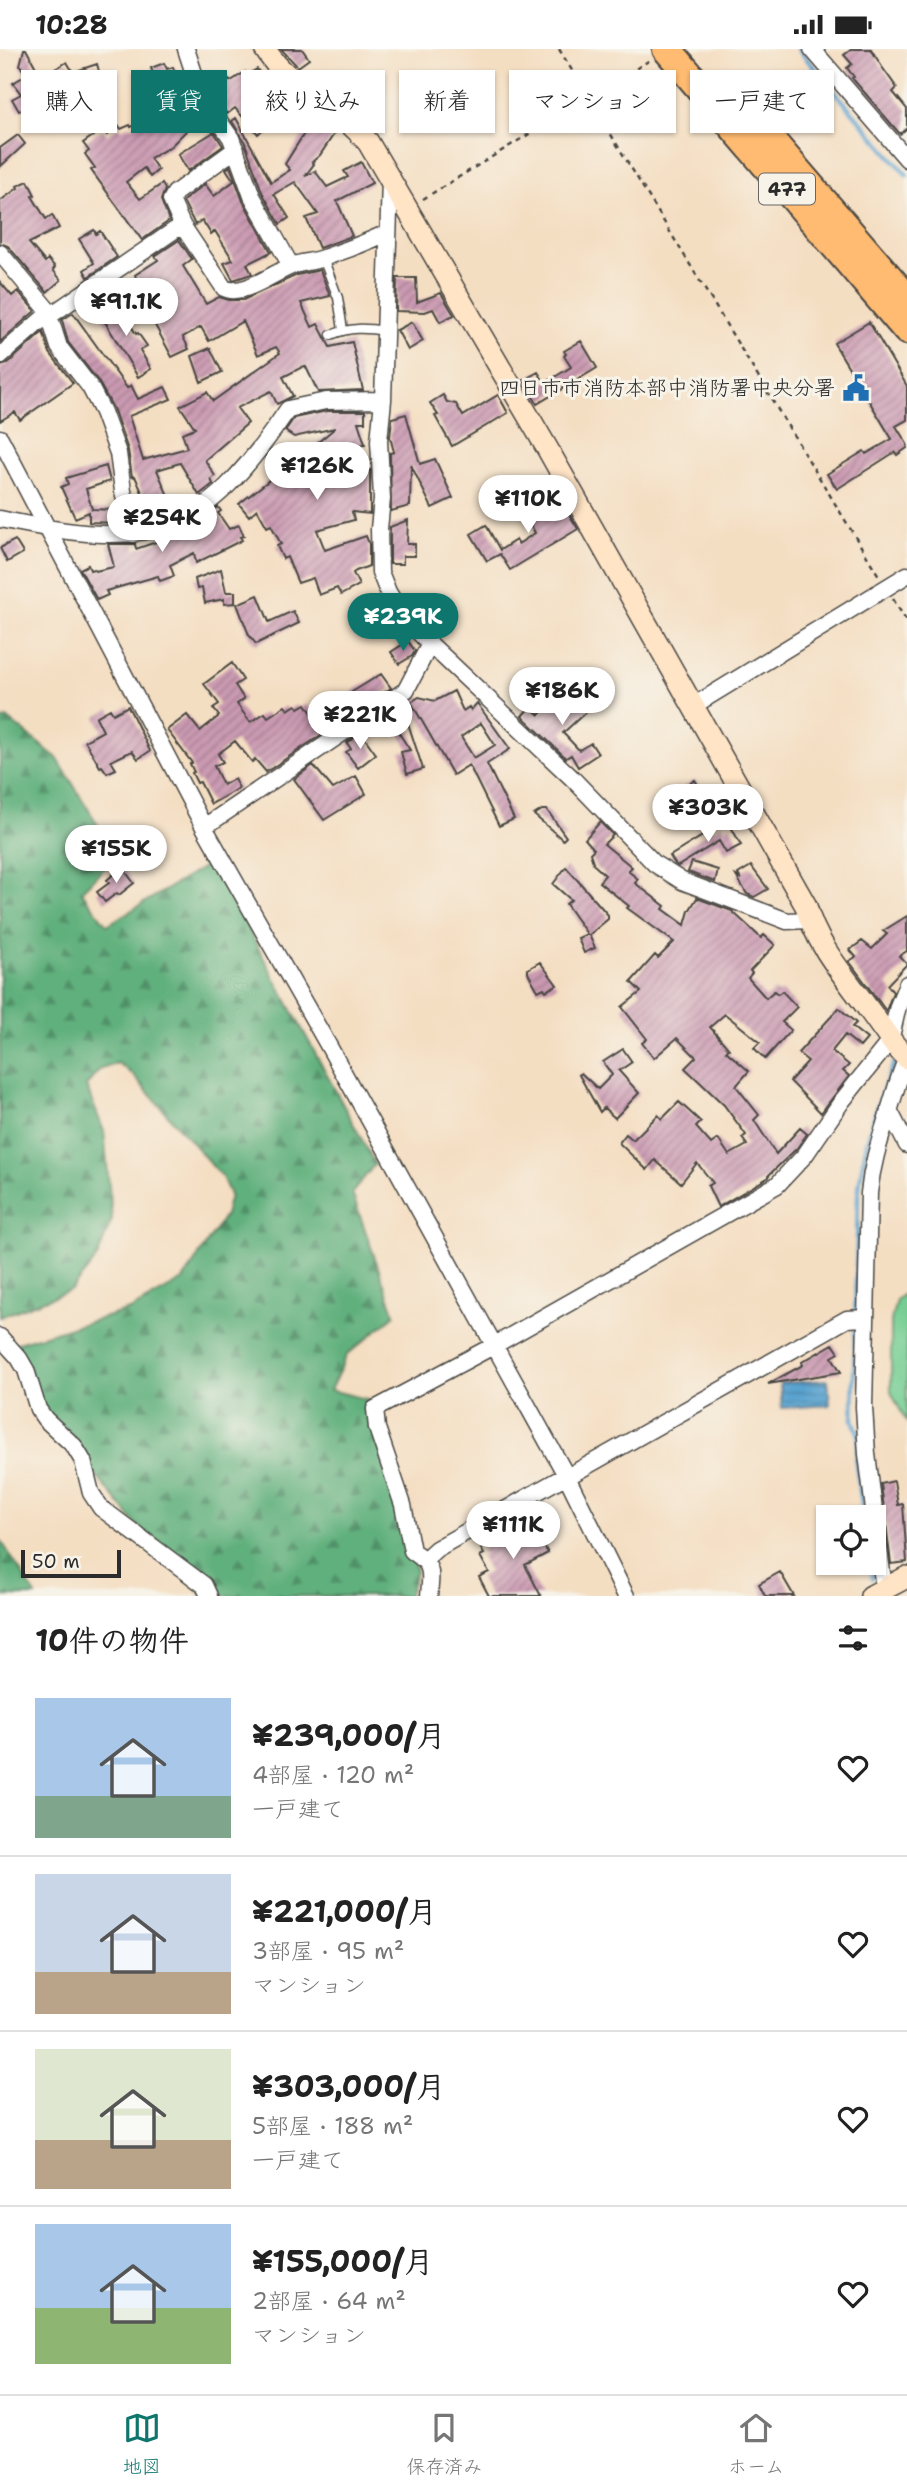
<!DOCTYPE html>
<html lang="ja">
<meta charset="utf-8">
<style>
:root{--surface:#fff;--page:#f6f6f6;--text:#222;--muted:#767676;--line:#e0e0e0;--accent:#0f766e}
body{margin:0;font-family:"Shantell Sans","Klee One",sans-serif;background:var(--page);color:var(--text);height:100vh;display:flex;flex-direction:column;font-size:26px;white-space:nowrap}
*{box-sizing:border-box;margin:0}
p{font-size:23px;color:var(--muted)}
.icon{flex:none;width:38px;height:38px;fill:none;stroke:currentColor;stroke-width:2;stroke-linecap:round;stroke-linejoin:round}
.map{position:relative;height:1547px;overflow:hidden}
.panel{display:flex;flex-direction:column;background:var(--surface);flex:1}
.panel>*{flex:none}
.top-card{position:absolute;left:21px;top:21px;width:866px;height:63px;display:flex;gap:14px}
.fabs{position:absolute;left:816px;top:1456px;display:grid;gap:14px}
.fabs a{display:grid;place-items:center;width:70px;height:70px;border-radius:0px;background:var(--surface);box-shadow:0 2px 5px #0004;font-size:35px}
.scale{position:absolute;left:21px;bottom:18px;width:100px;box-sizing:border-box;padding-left:7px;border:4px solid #2b2b2b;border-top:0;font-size:19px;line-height:24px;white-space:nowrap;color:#2b2b2b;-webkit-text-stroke:5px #f7f3e8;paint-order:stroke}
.price{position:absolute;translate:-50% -60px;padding:0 16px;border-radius:24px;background:#fff;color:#222;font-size:23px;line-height:46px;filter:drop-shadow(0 2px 4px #0008)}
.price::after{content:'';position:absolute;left:50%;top:42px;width:21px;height:16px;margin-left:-10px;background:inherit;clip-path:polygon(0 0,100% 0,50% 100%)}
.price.current{background:var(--accent);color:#fff}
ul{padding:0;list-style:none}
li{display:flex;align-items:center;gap:21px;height:175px;padding:0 35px}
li+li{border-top:2px solid var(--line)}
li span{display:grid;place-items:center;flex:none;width:196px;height:140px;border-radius:0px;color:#555}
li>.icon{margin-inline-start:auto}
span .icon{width:84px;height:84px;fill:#fffc;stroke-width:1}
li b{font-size:30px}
h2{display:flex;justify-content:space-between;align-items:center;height:84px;padding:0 35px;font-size:30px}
.tag{padding:0 24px;border-radius:0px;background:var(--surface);box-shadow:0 2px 5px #0004;font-size:24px;line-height:63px}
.tag.current{background:var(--accent);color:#fff}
.status{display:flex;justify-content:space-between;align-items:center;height:49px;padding:0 35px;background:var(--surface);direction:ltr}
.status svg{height:19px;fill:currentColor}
.dock{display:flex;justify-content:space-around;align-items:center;height:98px;border-top:2px solid var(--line);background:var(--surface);font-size:19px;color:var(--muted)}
.dock a{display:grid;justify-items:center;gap:4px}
.dock .current{color:var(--accent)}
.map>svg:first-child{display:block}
.grass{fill:#75cd93;stroke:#507c5f;stroke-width:2}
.forest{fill:url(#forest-firs);stroke:#466e54;stroke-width:2}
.water{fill:url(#water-rules);stroke:#42677e;stroke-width:2}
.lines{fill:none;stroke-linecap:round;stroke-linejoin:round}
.stream{stroke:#59a3d0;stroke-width:4.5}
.building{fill:url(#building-hatch);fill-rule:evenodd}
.lane-casing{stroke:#494642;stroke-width:11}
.street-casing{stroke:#494642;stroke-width:19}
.secondary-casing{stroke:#494642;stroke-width:24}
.highway-casing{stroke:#494642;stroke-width:32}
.path{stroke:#494642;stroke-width:2.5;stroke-dasharray:5 5;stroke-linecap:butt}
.lane{stroke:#fff;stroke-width:8}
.street{stroke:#fff;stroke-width:16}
.secondary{stroke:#ffe4c6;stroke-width:21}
.highway{stroke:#febb71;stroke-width:28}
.labels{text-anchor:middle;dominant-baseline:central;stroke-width:6;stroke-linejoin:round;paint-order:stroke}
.shield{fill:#f7f3e8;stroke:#686764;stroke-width:2}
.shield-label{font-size:19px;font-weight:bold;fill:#2b2b2b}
.poi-label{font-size:21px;fill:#2b2b2b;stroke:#f7f3e8;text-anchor:end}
</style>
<div class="status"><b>10:28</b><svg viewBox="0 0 49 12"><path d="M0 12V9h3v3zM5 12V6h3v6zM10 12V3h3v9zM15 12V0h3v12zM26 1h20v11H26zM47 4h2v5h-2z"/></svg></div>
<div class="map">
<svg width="907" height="1547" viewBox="0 0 907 1547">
<defs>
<pattern id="forest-firs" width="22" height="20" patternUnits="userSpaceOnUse" patternTransform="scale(1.75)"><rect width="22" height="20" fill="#60b07d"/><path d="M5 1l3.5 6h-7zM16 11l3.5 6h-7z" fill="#4f8f67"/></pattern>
<pattern id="water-rules" width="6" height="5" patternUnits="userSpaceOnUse" patternTransform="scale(1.75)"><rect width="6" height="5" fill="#59a3d0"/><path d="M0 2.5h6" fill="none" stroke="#4a85a9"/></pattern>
<pattern id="building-hatch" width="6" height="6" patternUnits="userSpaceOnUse" patternTransform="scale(1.75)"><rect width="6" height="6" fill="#cb9ab2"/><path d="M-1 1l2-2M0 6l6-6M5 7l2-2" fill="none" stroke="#a57e91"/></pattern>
</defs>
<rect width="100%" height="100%" fill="#f7f3e8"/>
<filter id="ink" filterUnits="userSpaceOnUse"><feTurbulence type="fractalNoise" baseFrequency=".0143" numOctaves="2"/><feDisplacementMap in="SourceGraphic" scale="14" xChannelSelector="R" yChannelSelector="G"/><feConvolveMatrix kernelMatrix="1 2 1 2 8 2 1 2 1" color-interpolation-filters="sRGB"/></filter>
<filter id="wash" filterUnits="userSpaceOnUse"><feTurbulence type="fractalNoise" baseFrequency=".00686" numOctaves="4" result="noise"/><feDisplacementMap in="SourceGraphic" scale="28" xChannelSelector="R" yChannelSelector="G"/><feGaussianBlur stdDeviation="1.57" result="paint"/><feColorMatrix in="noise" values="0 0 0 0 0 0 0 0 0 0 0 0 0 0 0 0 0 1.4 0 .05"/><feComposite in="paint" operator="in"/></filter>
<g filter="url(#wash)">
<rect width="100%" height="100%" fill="#f4dec2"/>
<path class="grass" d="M907,1242V1374L891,1343V1272L896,1251Z"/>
<path class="forest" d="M7,669L57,709L117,807L81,842L107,876L212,813L375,1115L352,1144L395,1266L347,1306L330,1341L371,1351L404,1458L416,1523L408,1547H204L159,1503L51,1372L0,1299L130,1261L183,1231L225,1166L230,1146L222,1128L133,1026L118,1014L99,1021L86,1037L104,1082L112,1170L97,1209L71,1241L0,1268V672Z
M0,1490L36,1547H0Z"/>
<path class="water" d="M828,1331L830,1356L782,1359L780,1334Z"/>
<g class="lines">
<path class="stream" d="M798,0L907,126
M864,1468L856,1415L859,1386L853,1371L858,1148C863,1099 876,1053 897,1008
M870,1514L872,1529"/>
</g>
<g id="blocks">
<path class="building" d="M24,0H26L41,28L67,13L73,23L97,15L100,26L72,35L80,50L62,61L51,42L19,62L12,50L21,45L13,34L26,26L20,16Z
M281,0H302L309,10L298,18Z
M852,0H871L882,18L897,39L893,43L907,60V79L900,85L852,29L854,28L847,19L852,15L844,6Z
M164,14L167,20L173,18L184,43L180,45L181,50L176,51L186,82L170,98L150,109L158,121L150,128L144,119L126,133L140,150L162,135L165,140L161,151L169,172L142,191L91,121L95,119L85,105L89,102L83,94L103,80L107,86L119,77L121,80L130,76L131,78L162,60L157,43L160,42L151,19Z
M257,20L264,30L260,32L283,55L279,61L281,63L258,85L235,59L227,65L212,44L230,31L231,32L245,23L247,26Z
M315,67L336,82L320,106L312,113L314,115L305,127L315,122L327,138L348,128L344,122L361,113L372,134L337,152L352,187L319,199L306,169L318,165L295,133L274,145L289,169L280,175L262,143L245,94L232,72L236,69L271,133L290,121L285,115Z
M214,83L223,97L188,122L178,105Z
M18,86L25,95L0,118V99Z
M230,117L243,152L271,203L247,215L252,225L233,231L224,214L233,211L215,182L211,185L202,171L195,176L183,152L205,135L214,147L234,132L226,120Z
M28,132L35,146L32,147L46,170L52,166L59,179L29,194L45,213L48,210L55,218L53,221L61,231L47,243L8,197L0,194V152L18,139L17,137Z
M94,181L96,185L100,182L117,208L88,228L84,221L94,214L79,190Z
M179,191L192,210L183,217L206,255L219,248L229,251H243L297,226L320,221L330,247L301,254L312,278L318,275L330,298L352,293L363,341L318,343L306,318L304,317L283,328L293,347L277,355L271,342L237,359L248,374L205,411L215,427L211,430L213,435L199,446L180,414L157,421L174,461L164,466L141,472L136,450L144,448L135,427L132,428L128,401L113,359L98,332L68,293L62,271L73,264L127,339L131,336L138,350L165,338L171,350L129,367L143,411L187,399L182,384L195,379L180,357L207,343L213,352L280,304L276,298L258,306L243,272L209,292L201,278L183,288L189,300L172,308L133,235L137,231L135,226L158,211L155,207Z
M397,229H416L417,253L441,244L454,266L440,273L433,260L425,263L396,262Z
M0,233L12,247L18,242L35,262L0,293Z
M110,254L116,263L121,260L136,285L138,284L147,297L140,301L151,320L138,328L98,261Z
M412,273L423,292L408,301L397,281Z
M869,273L907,337V371L896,377L907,395V399L897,406L895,403L837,440L827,425L864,402L866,405L892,390L834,294Z
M43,283L50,304L73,334L20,371L15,363L0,372V317L7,315Z
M581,292L597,319L537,355L524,331L538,323L545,334L571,318L564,307L566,305L564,302Z
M210,299L222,323L201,333L192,307Z
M443,346L447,353L456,355L463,367L498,346L508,364L452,397L435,367L438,366L430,354Z
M327,362H365V373H358L365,395L334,402L340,424L356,420L357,424L370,421V465L352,463L354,471L317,481L325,501L366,487L369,495V517L356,522L353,524L359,536L341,546L337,539L319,546L313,529L298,534L287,508L283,510L277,497L281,495L271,476L267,478L257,460L249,467L239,455L278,424L266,408L282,397L294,413L335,379L294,388L285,382L294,369Z
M406,365L420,415L435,410L453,449L432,459L411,416L410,457L391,462L390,404L394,403L390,388L392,369Z
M106,417L110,432L86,440L92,460L117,461L120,474L89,473V463L75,469L61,438L68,435L66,429Z
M534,447L546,467L564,457L578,480L510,521L500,505L487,512L471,485L486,476L500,501L516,491L518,495L535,484L525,465L523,467L517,457Z
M218,458L221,462L218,464L229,480L239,476L244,487L240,488L242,491L196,514L194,504L170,516L174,527L160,532L158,527L106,542L108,546L97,551L80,520L88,516L90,521L94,520L95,522L114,518L108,495H135L136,500L165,490L164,488L203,470Z
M408,471L407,495H415V507H403V515H390V478Z
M15,491L23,504L7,513L0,499Z
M221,520L226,543H235V554L224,555V550L205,554L202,539L197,540L195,530Z
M258,546L269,573L293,562L299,574L256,595L249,586L237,555Z
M408,592L415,602L412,607L399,615L391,603Z
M232,614L243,631L235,636L244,650L237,655L250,673L265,664L268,668L285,657L288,661L296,656L299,659L306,655L319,675L356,650L352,643L381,625L391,639L266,723L255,710L252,713L235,692L218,705L223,713L214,717L223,736L234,730L239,739L211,755L200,733L197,734L192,724L194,723L190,715L192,714L167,681L187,666L200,682L219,667L213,659L219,655L204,635Z
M454,642L463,662L469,658L471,661L477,654L510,700L487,715L514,770L499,777L469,716L453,726L411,653L419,648L435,652ZM481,674L495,696L474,709L461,688Z
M573,643L588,661L563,684L579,701L591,694L598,705L578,718L571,706L566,709L522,667L530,658L539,666L559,646L562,652Z
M402,656L423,720L407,725L401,703L410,701L387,666Z
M128,657L150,702L138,710L132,702L111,712L116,720L107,724L102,717L100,718L85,692L103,682L96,668L110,660L113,665Z
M361,684L376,705L358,719L346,703L351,700L347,694Z
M313,716L333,740L356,727L366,745L324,771L294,730Z
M695,731L711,757L694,767L679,741Z
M542,761H547L566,788L563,791L534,766Z
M600,773L613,786L604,795L632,818L628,822L638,830L635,834L665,857L663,860L685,876L689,862L697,849L732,862L761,889L764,886L775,896L750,922L752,924L748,929L766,949L774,942L778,945L782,942L797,958L782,973L791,981L765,1010L754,999L760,993L725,965L710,978L729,1000L726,1002L749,1022L736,1037L759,1066L754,1071L776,1105L800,1079L807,1085L797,1099L769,1126V1128L718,1158L708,1137L713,1134L697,1114L681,1134L655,1111L647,1121L619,1094L626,1085L633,1091L658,1066L662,1070L679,1053L701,1073L696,1078L711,1095L718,1090L729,1106L747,1096L742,1089L746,1086L724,1056L685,1019L696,1008L677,989L654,1009L642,994L647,990L622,958L641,943L631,933L655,906L658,909L674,893L627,859L629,857L599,833L605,826L594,816L590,804L594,800L585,790Z
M722,775L724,779L730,776L741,796L726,804L719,792L678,817L675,815L670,807Z
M692,813L718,821L715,833L688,823Z
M751,817L768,840L754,848L747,845L736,827L740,829L738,825Z
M122,818L134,834L119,846L117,844L105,853L97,843L109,834L107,831Z
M566,818L608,866V870L589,886L595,899L584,904L578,889L587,885L566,855L571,851L553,835Z
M907,867V902L899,907L907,915L887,936L893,943L886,962L849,912L856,908L850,901L862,892L872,900L887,885L883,882Z
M540,913L557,936L546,942L544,939L538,942L528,924V920Z
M839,959L856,974L852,978L867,990L860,998L845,986L832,1002L849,1016L843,1022L849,1027L821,1064L790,1032L808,1012L798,1004Z
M623,1000L632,1013L619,1022L639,1044L615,1069L604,1059L600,1063L579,1026L581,1024L598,1040L612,1026L603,1013Z
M833,1295L839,1304L832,1308L841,1323L768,1335L803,1316L802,1313Z
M894,1432L898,1456L903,1455L907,1513L891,1515L881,1435Z
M526,1465L532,1477L538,1474L544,1486L539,1488L548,1504L525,1516L541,1547H489L479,1528L489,1523L480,1507L484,1505L481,1500L516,1481L511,1472Z
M780,1523L794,1547H765L759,1535Z"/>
</g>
</g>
<g filter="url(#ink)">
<use href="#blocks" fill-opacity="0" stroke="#494642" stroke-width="2"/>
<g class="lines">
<defs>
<path id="lane" d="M323,209L338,249L343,281
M331,286C350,278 365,279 386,282"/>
<path id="street" d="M186,0L201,46L231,89L252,147L291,217
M812,0L907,110
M236,100L175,144L171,151L182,176L224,239C243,249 275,222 294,216C305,213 316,212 326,208C347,201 367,193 387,184
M390,131L383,351L379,392L382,450L379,480L380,523L388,543L402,566L430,595L572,729L655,815L682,832L787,872L809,871
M0,204L47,260L59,298L90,338L103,363L118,404L123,442L133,485
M48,268L182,176
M0,307L47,266
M0,389L204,778L327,994L567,1428L626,1547
M0,470C151,502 200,491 288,360L326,352L383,351
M693,657L907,526
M204,778L406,641L430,595
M889,1061L907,1096
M0,1288L19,1309L26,1321L38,1360L45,1370L74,1397L83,1412L91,1444L101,1459L204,1536L209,1547
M567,1428L847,1270L864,1269
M425,1510L436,1500L565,1427
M884,1540L867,1405L864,1358L869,1144C872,1114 880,1091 889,1062C895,1044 899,1026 907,1009
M429,1547C431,1523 434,1516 412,1502L403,1456L377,1379L375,1360L493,1297L777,1136L805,1106L842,1052L890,992L898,957L907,935"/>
<path id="secondary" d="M265,0C282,27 298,34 322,52C339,64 354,78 368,93L547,399L806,857C816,896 846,929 869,961C882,978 891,995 907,1009
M871,1547L907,1528"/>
<path id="highway" d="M667,0L907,281
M731,45L907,250"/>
</defs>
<use href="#lane" class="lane-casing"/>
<use href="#street" class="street-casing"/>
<use href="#secondary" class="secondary-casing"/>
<use href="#highway" class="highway-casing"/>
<path class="path" d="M559,0L879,527
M423,150L650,11
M893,550L907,573"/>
<use href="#lane" class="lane"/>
<use href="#street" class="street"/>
<use href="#secondary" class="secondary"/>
<use href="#highway" class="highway"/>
</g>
</g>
<defs>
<symbol id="civic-bare" viewBox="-9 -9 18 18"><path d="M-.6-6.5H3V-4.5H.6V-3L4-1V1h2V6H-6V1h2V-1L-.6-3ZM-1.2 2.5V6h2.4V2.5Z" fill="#1f6fb2" stroke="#f7f3e8" stroke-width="2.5" paint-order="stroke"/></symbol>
</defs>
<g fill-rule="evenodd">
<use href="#civic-bare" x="837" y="320" width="38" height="38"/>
</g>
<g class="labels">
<rect class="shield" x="759" y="124.5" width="56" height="31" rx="5"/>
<g class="shield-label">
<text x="787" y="140">477</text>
</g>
<g class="poi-label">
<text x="835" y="339">四日市市消防本部中消防署中央分署</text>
</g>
</g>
</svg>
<div class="fabs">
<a><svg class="icon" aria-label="locate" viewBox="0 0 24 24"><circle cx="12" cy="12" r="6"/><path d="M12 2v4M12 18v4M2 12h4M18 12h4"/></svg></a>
</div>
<div class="scale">50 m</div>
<b class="price" style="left:126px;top:289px">¥91.1K</b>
<b class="price" style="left:317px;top:453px">¥126K</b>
<b class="price" style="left:528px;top:486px">¥110K</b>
<b class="price" style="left:162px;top:505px">¥254K</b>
<b class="price current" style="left:403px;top:604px">¥239K</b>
<b class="price" style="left:562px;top:678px">¥186K</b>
<b class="price" style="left:360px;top:702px">¥221K</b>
<b class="price" style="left:708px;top:795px">¥303K</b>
<b class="price" style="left:116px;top:836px">¥155K</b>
<b class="price" style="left:513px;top:1512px">¥111K</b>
<div class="top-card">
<a class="tag">購入</a>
<a class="tag current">賃貸</a>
<a class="tag">絞り込み</a>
<a class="tag">新着</a>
<a class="tag">マンション</a>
<a class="tag">一戸建て</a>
</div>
</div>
<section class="panel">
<h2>10件の物件<svg class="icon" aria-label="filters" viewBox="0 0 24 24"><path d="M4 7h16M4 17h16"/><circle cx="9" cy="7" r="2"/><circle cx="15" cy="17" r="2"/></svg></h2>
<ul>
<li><span style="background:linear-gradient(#a9c7e8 70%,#7fa58c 0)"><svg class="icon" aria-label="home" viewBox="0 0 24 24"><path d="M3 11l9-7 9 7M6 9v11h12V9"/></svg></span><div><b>¥239,000/月</b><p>4部屋 · 120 m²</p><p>一戸建て</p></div><svg class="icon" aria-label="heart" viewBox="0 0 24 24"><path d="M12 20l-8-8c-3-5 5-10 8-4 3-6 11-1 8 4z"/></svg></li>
<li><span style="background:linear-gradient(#c9d6e8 70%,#b9a48a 0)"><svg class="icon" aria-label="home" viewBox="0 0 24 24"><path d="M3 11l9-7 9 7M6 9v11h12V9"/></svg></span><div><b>¥221,000/月</b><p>3部屋 · 95 m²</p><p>マンション</p></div><svg class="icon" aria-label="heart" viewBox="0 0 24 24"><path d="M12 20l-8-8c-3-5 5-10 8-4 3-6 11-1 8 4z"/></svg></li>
<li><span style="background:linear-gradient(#dfe7d0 65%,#b9a48a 0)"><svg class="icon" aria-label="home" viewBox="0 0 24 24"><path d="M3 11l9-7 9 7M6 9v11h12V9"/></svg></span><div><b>¥303,000/月</b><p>5部屋 · 188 m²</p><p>一戸建て</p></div><svg class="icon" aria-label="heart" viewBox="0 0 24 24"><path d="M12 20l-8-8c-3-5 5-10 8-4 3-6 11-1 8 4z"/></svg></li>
<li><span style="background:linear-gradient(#a9c7e8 60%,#8fb573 0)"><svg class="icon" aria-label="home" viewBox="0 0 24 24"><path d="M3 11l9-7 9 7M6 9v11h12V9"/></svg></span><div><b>¥155,000/月</b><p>2部屋 · 64 m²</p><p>マンション</p></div><svg class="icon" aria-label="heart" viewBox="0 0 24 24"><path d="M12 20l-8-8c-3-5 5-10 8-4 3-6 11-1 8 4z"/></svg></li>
</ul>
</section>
<nav class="dock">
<a class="current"><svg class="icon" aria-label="map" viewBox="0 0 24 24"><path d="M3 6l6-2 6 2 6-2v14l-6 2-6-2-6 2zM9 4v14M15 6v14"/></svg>地図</a>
<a><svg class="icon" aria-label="saved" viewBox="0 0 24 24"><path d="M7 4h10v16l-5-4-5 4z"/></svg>保存済み</a>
<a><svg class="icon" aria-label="home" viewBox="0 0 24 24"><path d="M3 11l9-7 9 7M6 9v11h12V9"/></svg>ホーム</a>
</nav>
